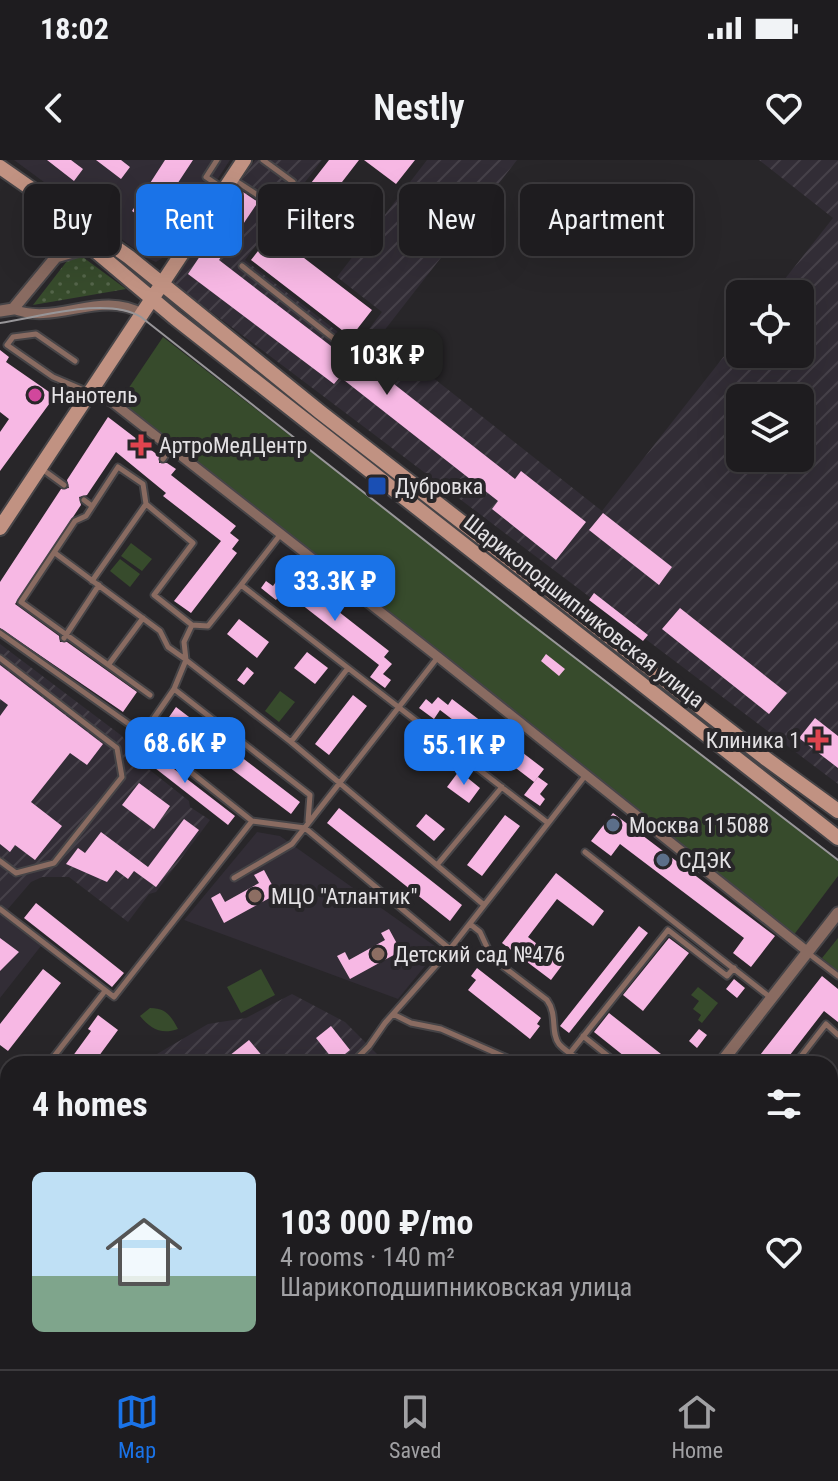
<!DOCTYPE html>
<meta charset="utf-8">
<style>
:root{--surface:#1e1c1f;--page:#262528;--text:#f1f3f6;--muted:#a1a1a4;--line:#3c3a3d;--accent:#1a73e8}
body{margin:0;font-family:"Roboto Condensed",sans-serif;background:var(--page);color:var(--text);height:100vh;display:flex;flex-direction:column;font-size:30px;white-space:nowrap}
*{box-sizing:border-box;margin:0}
p{font-size:26px;color:var(--muted)}
.icon{flex:none;width:44px;height:44px;fill:none;stroke:currentColor;stroke-width:2;stroke-linecap:round;stroke-linejoin:round}
.map{position:relative;flex:1;overflow:hidden}
.side{position:absolute;left:0px;top:896px;width:838px;height:314px;display:flex;flex-direction:column;background:var(--surface);border-radius:24px 24px 0 0;box-shadow:0 8px 32px #0002,0 0 0 2px var(--line)}
.side>*{flex:none}
.hud{position:absolute;left:24px;top:24px;width:790px;height:72px;display:flex;gap:16px}
.controls{position:absolute;left:726px;top:120px;display:grid;gap:16px}
.controls a{display:grid;place-items:center;width:88px;height:88px;border-radius:12px;background:var(--surface);box-shadow:0 8px 32px #0002,0 0 0 2px var(--line);font-size:40px}
.price{position:absolute;translate:-50% -68px;padding:0 18px;border-radius:16px;background:var(--accent);color:#fff;font-size:26px;line-height:52px;filter:drop-shadow(0 2px 4px #0008)}
.price::after{content:'';position:absolute;left:50%;top:48px;width:24px;height:18px;margin-left:-12px;background:inherit;clip-path:polygon(0 0,100% 0,50% 100%)}
.price.active{background:#222;color:#fff}
ul{padding:0;list-style:none}
li{display:flex;align-items:center;gap:24px;height:200px;padding:0 32px}
li span{display:grid;place-items:center;flex:none;width:224px;height:160px;border-radius:12px;color:#555}
li>.icon{margin-inline-start:auto}
span .icon{width:96px;height:96px;fill:#fffc;stroke-width:1}
li b{font-size:34px}
h2{display:flex;justify-content:space-between;align-items:center;height:96px;padding:0 32px;font-size:34px}
.chip{padding:0 28px;border-radius:12px;background:var(--surface);box-shadow:0 8px 32px #0002,0 0 0 2px var(--line);font-size:28px;line-height:72px}
.chip.active{background:var(--accent);color:#fff}
.status{display:flex;justify-content:space-between;align-items:center;height:56px;padding:0 40px;background:var(--surface);direction:ltr}
.status svg{height:22px;fill:currentColor}
header{display:flex;justify-content:space-between;align-items:center;height:104px;padding:0 32px;background:var(--surface);font-size:36px;font-weight:600}
.tabs{display:flex;justify-content:space-around;align-items:center;height:112px;border-top:2px solid var(--line);background:var(--surface);font-size:22px;color:var(--muted)}
.tabs a{display:grid;justify-items:center;gap:4px}
.tabs .active{color:var(--accent)}
.map>svg:first-child{display:block}
.built{fill:#322d36}
.industrial{fill:url(#industrial-furrows);fill-rule:evenodd}
.grass{fill:url(#grass-dots)}
.green{fill:#374b2c}
.building{fill:#f7b8e4}
.lines{fill:none;stroke-linecap:round;stroke-linejoin:round}
.service-casing{stroke:#464447;stroke-width:9}
.minor-casing{stroke:#464447;stroke-width:13}
.tertiary-casing{stroke:#464447;stroke-width:15}
.secondary-casing{stroke:#464447;stroke-width:18}
.service{stroke:#896b61;stroke-width:5}
.minor{stroke:#896b61;stroke-width:9}
.tertiary{stroke:#896b61;stroke-width:11}
.secondary{stroke:#c19282;stroke-width:14}
.tram{stroke:#989699;stroke-width:2}
.hotel-dot{fill:#d1479c;stroke:#282629;stroke-width:3}
.health-dot{fill:#e0444e;stroke:#282629;stroke-width:3}
.transit-dot{fill:#1a4fb4;stroke:#282629;stroke-width:3}
.service-dot{fill:#5c6f8a;stroke:#282629;stroke-width:3}
.education-dot{fill:#8d6e63;stroke:#282629;stroke-width:3}
.labels{text-anchor:middle;dominant-baseline:central;stroke-width:8;stroke-linejoin:round;paint-order:stroke}
.poi-label{font-size:22px;fill:#e3e1e4;stroke:#282629;text-anchor:start}
.street-label{font-size:22px;fill:#e3e1e4;stroke:#282629}
</style>
<div class="status"><b>18:02</b><svg viewBox="0 0 49 12"><path d="M0 12V9h3v3zM5 12V6h3v6zM10 12V3h3v9zM15 12V0h3v12zM26 1h20v11H26zM47 4h2v5h-2z"/></svg></div>
<header><svg class="icon" aria-label="back" viewBox="0 0 24 24"><path d="M15 5l-7 7 7 7"/></svg>Nestly<svg class="icon" aria-label="heart" viewBox="0 0 24 24"><path d="M12 20l-8-8c-3-5 5-10 8-4 3-6 11-1 8 4z"/></svg></header>
<div class="map">
<svg width="838" height="1209" viewBox="0 0 838 1209">
<defs>
<pattern id="industrial-furrows" width="10" height="10" patternUnits="userSpaceOnUse" patternTransform="scale(2)"><rect width="10" height="10" fill="#322d36"/><path d="M-1 1l2-2M0 10L10 0M9 11l2-2" fill="none" stroke="#464149"/></pattern>
<pattern id="grass-dots" width="8" height="8" patternUnits="userSpaceOnUse" patternTransform="scale(2)"><rect width="8" height="8" fill="#374b2c"/><path d="M2 2h.1M6 6h.1" fill="none" stroke="#54654a" stroke-width="1.8" stroke-linecap="round"/></pattern>
</defs>
<rect width="100%" height="100%" fill="#282629"/>
<path class="built" d="M14,0H230L169,94L156,102L147,98Z
M257,672L280,676L439,789L398,839L184,760Z
M0,754L41,786L0,838Z"/>
<path class="industrial" d="M255,0H322L245,100L356,186L382,152L337,117L427,0H517L380,176L602,351L740,176V194H800V134H773L833,58L759,0H838V624L173,123ZM740,238H800V298H740Z
M0,484L122,576L141,603L189,641L190,647L210,660L156,732L149,734L128,762L69,717H42L31,722L7,750L0,744Z
M292,834L345,862L387,904H140L208,864L246,858Z
M0,938L8,944V1202H385L378,1209H0Z"/>
<path class="grass" d="M80,95L126,129L33,145L67,101Z"/>
<path class="green" d="M163,177L838,701V716L793,776L120,241Z
M131,383L152,399L142,411L121,396Z
M120,399L140,414L130,427L110,411Z
M280,531L295,542L279,562L265,551Z
M838,778V811L822,798Z
M261,809L275,835L241,853L227,827Z
M698,827L718,843L702,863L698,860L701,855L693,849L699,841L691,835Z
M150,848C166,848 171,856 178,869C161,875 151,869 140,856Z"/>
<path class="building" d="M47,0H71L83,9L74,21Z
M96,0H121L130,7L121,19Z
M165,0H193L162,47L150,39L139,56L132,51Z
M329,0H359L291,88L372,150L351,177L251,100Z
M364,0H415L396,24Z
M243,32L258,42L219,100L344,196V203L351,204L357,195L515,319L521,311L586,362L556,400L492,349L498,341L340,217L334,224L188,114Z
M0,190L9,197L6,202L55,236L0,311V272L9,259L0,252Z
M108,257L159,296V303H167L176,309L171,315L236,366L230,373L239,380L232,389L237,393L191,453L174,441L221,381L163,336L166,333L116,292L87,335L79,337L81,345L15,444L59,476L60,482H67L137,532L123,552L0,468V422L61,329L69,328L67,320Z
M603,353L672,407L659,425L589,370Z
M280,416L287,422L293,416L389,491L384,497L392,504L383,514L391,520L385,528L370,517L379,505L283,430L276,440L261,428L266,421L273,426Z
M594,433L648,475L643,481L589,440Z
M680,448L787,533L769,554L662,469Z
M239,459L269,482L257,498L227,474Z
M307,492L328,508L315,524L294,508Z
M546,494L565,509L559,516L541,501Z
M0,505L103,584L87,605L70,593L31,642L62,666L35,700L15,685L10,692L0,684V556L8,545L0,539Z
M247,507L254,513L244,525L237,520Z
M353,535L367,546L329,595L315,584Z
M438,537L448,545L452,539L544,609L534,622L440,550L434,559L419,548L426,539L432,544Z
M176,547L300,642L291,654L167,560Z
M815,558L838,576V608L799,578Z
M139,582L235,656L228,665L146,601L135,587Z
M459,611L480,628L469,643L447,627Z
M538,617L548,624L540,634L545,639L540,646L524,635Z
M139,623L170,646L154,669L122,645Z
M339,648L462,745L450,761L327,663Z
M613,653L775,776L751,807L733,793L744,778L620,684L611,696L591,681Z
M426,654L445,669L434,681L416,666Z
M505,655L520,666L482,716L467,705Z
M184,659L199,670L156,727L134,711L128,719L116,710L107,722L66,704L78,688L85,693L101,672L148,707Z
M264,710L277,734L224,763L211,738L220,733L225,742L259,723L254,715Z
M556,713L604,751L593,766L557,739L528,777L563,804L551,820L502,783Z
M36,743L124,813L112,827L24,758Z
M639,766L648,773L569,873L560,866Z
M389,769L401,791L350,819L337,796L345,792L349,800L385,780L381,773Z
M0,778L19,792L0,811Z
M669,778L689,793L643,851L623,835Z
M477,808L541,858L537,864L540,866L530,879L468,830L476,820L471,816Z
M43,809L61,823L8,891L0,885V864Z
M822,816L838,829V862L824,851L783,904H753Z
M734,819L745,828L737,838L726,829Z
M609,853L661,894L673,904H634L594,872Z
M98,855L118,870L93,904H67L91,871L88,869Z
M331,866L350,890L335,902L316,878Z
M699,869L707,875L697,888L689,881Z
M249,880L269,904H219Z
M8,963V1027L0,1017V970Z
M830,1043L838,1050V1082L830,1076Z
M0,1050L8,1060V1081L0,1088Z"/>
<g class="lines">
<defs>
<path id="service" d="M217,0L206,17L224,29
M263,0L293,22
M233,19L276,47
M242,106L352,193L348,199
M75,201L36,174L13,177L7,185L53,217L86,231
M163,299L171,288
M42,309L64,325
M84,340L92,346
M55,393L160,471L168,487L185,499
M92,421L146,344
M241,425L280,375
M0,473L143,574L174,529L186,500L291,582L484,745
M64,478L99,425
M0,498L117,588L122,617L54,703L16,713L0,701
M186,500L184,482L192,465L208,466L241,425L548,663
M109,504L143,458
M174,529L310,635L308,661
M150,535L21,442L75,361L86,356L118,307L143,324L146,344L193,383L154,435L192,465
M143,574L252,661L305,668L450,789L585,616
M291,582L348,508
M585,692L771,838
M437,705L502,627
M234,718L292,684L438,497
M0,749L114,837L252,661
M470,764L480,772L492,798L547,840C558,855 550,872 559,884C565,891 577,898 585,904
M808,793L838,816
M393,854L411,863L441,869L521,904
M583,876L618,904
M570,893L668,770L727,816L734,808
M48,904L105,831
M351,904L369,886L385,863L446,794
M795,904L826,864L838,875
M0,924L8,929
M830,1033L838,1036
M830,1095L838,1101
M0,1108L8,1102
M0,1173L8,1183
M830,1179L838,1167
M0,1200L8,1194
M24,1202L29,1209
M152,1202L158,1209
M601,1202L608,1209
M255,1209L263,1202
M810,1209L815,1202"/>
<path id="minor" d="M13,149C56,166 101,129 143,154
M91,233L111,241L438,497L808,792"/>
<path id="tertiary" d="M56,97L60,61
M0,151L13,149L56,97L90,87
M720,904L838,753
M413,1209L420,1202"/>
<path id="secondary" d="M0,7L129,97L320,252L765,598L838,651
M45,44L60,61L175,158L838,678
M0,368L244,0"/>
</defs>
<use href="#service" class="service-casing"/>
<use href="#minor" class="minor-casing"/>
<use href="#tertiary" class="tertiary-casing"/>
<use href="#secondary" class="secondary-casing"/>
<use href="#service" class="service"/>
<use href="#minor" class="minor"/>
<use href="#tertiary" class="tertiary"/>
<use href="#secondary" class="secondary"/>
<path class="tram" d="M0,163C40,157 107,136 141,157L522,457L838,700"/>
</g>
<circle class="hotel-dot" cx="35" cy="235" r="8"/>
<g class="health-dot">
<path d="M137 273h8v8h8v8h-8v8h-8v-8h-8v-8h8z"/>
<path d="M814 568h8v8h8v8h-8v8h-8v-8h-8v-8h8z"/>
</g>
<rect class="transit-dot" x="367" y="316" width="20" height="20" rx="4"/>
<g class="service-dot">
<circle cx="613" cy="665" r="8"/>
<circle cx="663" cy="700" r="8"/>
</g>
<g class="education-dot">
<circle cx="255" cy="736" r="8"/>
<circle cx="378" cy="794" r="8"/>
</g>
<g class="labels">
<g class="poi-label">
<text x="51" y="235">Нанотель</text>
<text x="159" y="285">АртроМедЦентр</text>
<text x="395" y="326">Дубровка</text>
<text x="800" y="580" text-anchor="end">Клиника 1</text>
<text x="629" y="665">Москва 115088</text>
<text x="679" y="700">СДЭК</text>
<text x="271" y="736">МЦО "Атлантик"</text>
<text x="394" y="794">Детский сад №476</text>
</g>
<g class="street-label">
<text transform="translate(584 451) rotate(38)">Шарикоподшипниковская улица</text>
</g>
</g>
</svg>
<div class="controls">
<a><svg class="icon" aria-label="locate" viewBox="0 0 24 24"><circle cx="12" cy="12" r="6"/><path d="M12 2v4M12 18v4M2 12h4M18 12h4"/></svg></a>
<a><svg class="icon" aria-label="layers" viewBox="0 0 24 24"><path d="M12 4l9 5-9 5-9-5zM3 14l9 5 9-5"/></svg></a>
</div>
<b class="price active" style="left:387px;top:237px">103K ₽</b>
<b class="price" style="left:335px;top:463px">33.3K ₽</b>
<b class="price" style="left:185px;top:625px">68.6K ₽</b>
<b class="price" style="left:464px;top:627px">55.1K ₽</b>
<div class="hud">
<a class="chip">Buy</a>
<a class="chip active">Rent</a>
<a class="chip">Filters</a>
<a class="chip">New</a>
<a class="chip">Apartment</a>
</div>
<section class="side">
<h2>4 homes<svg class="icon" aria-label="filters" viewBox="0 0 24 24"><path d="M4 7h16M4 17h16"/><circle cx="9" cy="7" r="2"/><circle cx="15" cy="17" r="2"/></svg></h2>
<ul>
<li><span style="background:linear-gradient(#bfe0f5 65%,#7fa58c 0)"><svg class="icon" aria-label="home" viewBox="0 0 24 24"><path d="M3 11l9-7 9 7M6 9v11h12V9"/></svg></span><div><b>103 000 ₽/mo</b><p>4 rooms · 140 m²</p><p>Шарикоподшипниковская улица</p></div><svg class="icon" aria-label="heart" viewBox="0 0 24 24"><path d="M12 20l-8-8c-3-5 5-10 8-4 3-6 11-1 8 4z"/></svg></li>
</ul>
</section>
</div>
<nav class="tabs">
<a class="active"><svg class="icon" aria-label="map" viewBox="0 0 24 24"><path d="M3 6l6-2 6 2 6-2v14l-6 2-6-2-6 2zM9 4v14M15 6v14"/></svg>Map</a>
<a><svg class="icon" aria-label="saved" viewBox="0 0 24 24"><path d="M7 4h10v16l-5-4-5 4z"/></svg>Saved</a>
<a><svg class="icon" aria-label="home" viewBox="0 0 24 24"><path d="M3 11l9-7 9 7M6 9v11h12V9"/></svg>Home</a>
</nav>
